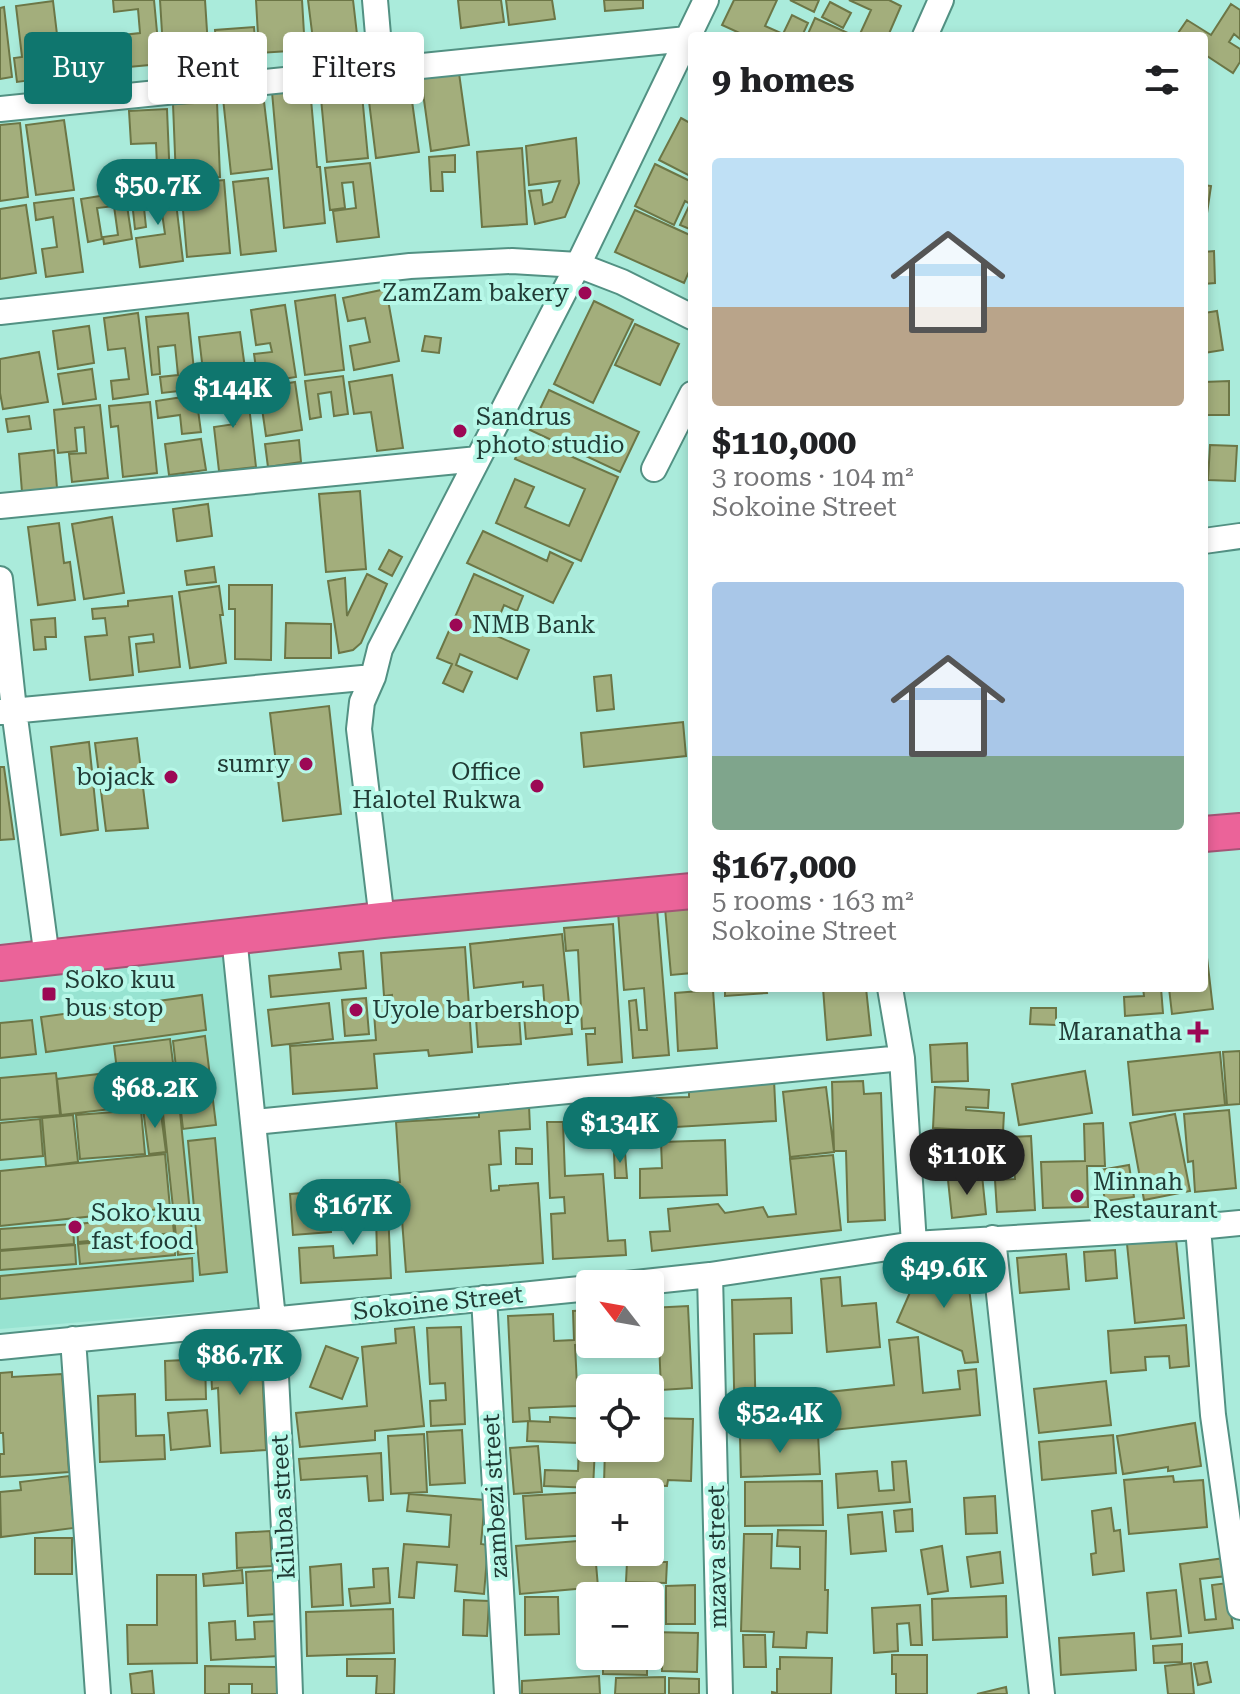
<!DOCTYPE html>
<meta charset="utf-8">
<style>
:root{--surface:#fff;--page:#f2f2f2;--text:#202124;--muted:#757577;--accent:#0f766e}
body{margin:0;font-family:"Roboto Serif",serif;background:var(--page);color:var(--text);height:100vh;display:flex;flex-direction:column;font-size:30px;white-space:nowrap}
*{box-sizing:border-box;margin:0}
p{font-size:26px;color:var(--muted)}
.icon{flex:none;width:44px;height:44px;fill:none;stroke:currentColor;stroke-width:2;stroke-linecap:round;stroke-linejoin:round}
.map{position:relative;flex:1;overflow:hidden}
.details{position:absolute;left:688px;top:32px;width:520px;height:960px;display:flex;flex-direction:column;background:var(--surface);border-radius:8px;box-shadow:0 4px 12px #0003}
.details>*{flex:none}
.top-card{position:absolute;left:24px;top:32px;width:544px;height:72px;display:flex;gap:16px}
.needle{width:52px;rotate:301deg}
.buttons{position:absolute;left:576px;top:1270px;display:grid;gap:16px}
.buttons a{display:grid;place-items:center;width:88px;height:88px;border-radius:8px;background:var(--surface);box-shadow:0 4px 12px #0003;font-size:40px}
.price{position:absolute;translate:-50% -68px;padding:0 18px;border-radius:28px;background:var(--accent);color:#fff;font-size:26px;line-height:52px;filter:drop-shadow(0 2px 4px #0008)}
.price::after{content:'';position:absolute;left:50%;top:48px;width:24px;height:18px;margin-left:-12px;background:inherit;clip-path:polygon(0 0,100% 0,50% 100%)}
.price.active{background:#222;color:#fff}
ul{padding:0;list-style:none}
li{display:grid;align-content:center;gap:16px;height:424px;padding:0 24px}
li span{display:grid;place-items:center;height:248px;border-radius:8px;color:#555}
li>.icon{margin-inline-start:auto}
span .icon{width:144px;height:144px;fill:#fffc;stroke-width:1}
li b{font-size:34px}
h2{display:flex;justify-content:space-between;align-items:center;height:96px;padding:0 24px;font-size:34px}
.chip{padding:0 28px;border-radius:8px;background:var(--surface);box-shadow:0 4px 12px #0003;font-size:28px;line-height:72px}
.chip.active{background:var(--accent);color:#fff}
.map>svg:first-child{display:block}
.built{fill:#97e3d1}
.building{fill:#a3ae7c;stroke:#6c7646;stroke-width:2}
.lines{fill:none;stroke-linecap:round;stroke-linejoin:round}
.minor-casing{stroke:#529183;stroke-width:28}
.highway-casing{stroke:#a45576;stroke-width:38}
.minor{stroke:#fff;stroke-width:24}
.highway{stroke:#eb6399;stroke-width:34}
.poi-dot{fill:#9c0855;stroke:#b7f8e8;stroke-width:3}
.labels{text-anchor:middle;dominant-baseline:central;stroke-width:8;stroke-linejoin:round;paint-order:stroke}
.poi-label{font-size:24px;fill:#213b35;stroke:#b7f8e8;text-anchor:start}
.street-label{font-size:24px;fill:#213b35;stroke:#b7f8e8}
</style>
<div class="map">
<svg width="1240" height="1694" viewBox="0 0 1240 1694">
<rect width="100%" height="100%" fill="#aaebdb"/>
<path class="built" d="M223,949L260,1307L0,1329V973Z"/>
<path class="building" d="M113,0H154L160,64L118,68L114,36L140,33L138,9L114,12Z
M160,0H205L209,62L164,65Z
M256,0H302L305,50L259,53Z
M308,0H353L358,43L314,48Z
M458,0H501L504,22L461,28Z
M506,0H552L555,19L509,25Z
M604,0H643V8L605,11Z
M734,0H777L765,26L783,34L792,15L808,23L802,36H746L722,25Z
M790,0H819L814,12Z
M849,0H889L901,6L888,36H866L860,34L871,10Z
M53,1L62,76L17,82L14,58L22,57L16,6Z
M830,2L851,13L843,28L822,17Z
M1231,4L1240,10V39L1234,34L1229,42L1240,49V62L1233,73L1204,54V36H1176L1187,20L1211,35Z
M4,7L12,77L0,79V8Z
M815,18L848,33L847,36H807Z
M254,27L256,54L217,58L215,30Z
M459,73L469,145L431,151L421,78Z
M409,79L419,152L376,158L367,85Z
M361,84L368,158L327,162L320,88Z
M310,88L317,167H320L325,223L284,228L272,92Z
M263,93L272,169L231,174L223,98Z
M217,102L220,177L176,179L173,104Z
M167,109L170,182L134,184L133,167L157,166L156,143L131,144L129,111Z
M681,118L692,124V172L690,176L659,160Z
M64,120L74,190L36,195L26,125Z
M20,123L28,197L0,201V125Z
M576,138L579,183L565,217L535,224L529,191L541,190L543,205L552,202L560,181L529,185L526,146Z
M522,148L527,224L482,227L477,152Z
M455,155V172H442L443,191H431L429,157Z
M370,163L379,237L337,242L333,211L356,208L353,182L342,183L345,208L330,210L325,168Z
M655,164L692,182V230L680,225L690,204L685,201L674,225L635,206Z
M268,178L276,251L241,255L233,182Z
M224,180L230,253L187,257L183,210L200,208L199,202L182,203L181,184Z
M1204,185L1211,186L1206,220H1204Z
M174,186L183,261L140,267L136,238L165,234L161,206L144,208L146,227L135,229L131,192Z
M125,192L132,239L104,244L103,237L118,235L114,206L97,208L102,239L88,242L81,199Z
M73,198L83,272L46,277L42,249L57,247L53,217L36,220L34,203Z
M26,205L36,273L0,279V209Z
M635,210L692,236V265L684,283L615,252Z
M1214,251L1215,283L1204,284V252Z
M386,289L399,361L354,370L350,346L370,342L365,318L348,321L343,298Z
M335,295L344,370L305,375L295,301Z
M594,301L633,320L593,403L554,384Z
M285,305L296,377L258,383L254,354L272,352L270,343L256,345L251,310Z
M1217,311L1223,350L1204,353V313Z
M138,313L148,394L113,399L111,381L129,379L125,348L108,350L104,318Z
M188,313L196,389L162,393L160,377L178,375L175,345L158,347L160,374L152,375L146,317Z
M635,324L679,344L660,385L615,365Z
M89,326L94,363L58,369L53,331Z
M240,332L247,383L205,388L199,337Z
M425,336L441,338L439,353L422,351Z
M39,352L48,402L3,409L0,393V359Z
M92,369L96,399L63,404L58,374Z
M392,375L403,448L377,451L371,412L354,414L349,382Z
M343,376L348,414L334,416L331,392L318,394L321,417L310,419L305,381Z
M1229,381V415H1204V382Z
M295,382L302,430L266,436L259,388Z
M247,388L256,467L219,471L214,427L235,424L233,410L205,413L203,394Z
M549,390L639,432L620,472L530,430Z
M196,395L201,432L182,434L180,415L158,418L156,401Z
M150,402L157,473L123,477L118,426L111,427L109,406Z
M100,405L108,478L72,482L69,454L86,453L84,427L75,428L77,451L58,453L54,410Z
M29,416L31,429L8,432L6,419Z
M525,436L618,477L581,561L496,523L515,479L534,487L525,507L569,526L585,489L515,459Z
M201,439L206,470L169,475L165,444Z
M299,440L301,462L268,467L265,444Z
M1210,445L1237,446L1235,481L1208,480Z
M54,450L57,488L22,492L19,454Z
M360,491L366,569L326,572L319,494Z
M208,504L212,536L177,541L173,509Z
M112,517L124,593L84,599L72,524Z
M59,523L64,563L70,562L75,600L38,605L28,527Z
M483,531L547,561L550,552L573,563L553,603L467,563Z
M389,550L402,557L392,576L379,569Z
M214,567L216,582L187,585L185,571Z
M367,574L387,584L361,643L353,650L339,653L328,581L345,578L347,616Z
M474,574L523,596L517,611L504,605L492,634L529,650L517,679L460,654L456,665L472,672L463,692L443,683L452,664L437,658Z
M229,585H272L271,660L235,659V609H229Z
M219,586L223,615H220L226,663L190,668L179,592Z
M172,596L180,667L139,672L136,644L154,642L153,634L129,637L133,675L90,680L85,637L107,635L105,618L93,619L92,609L128,606V601Z
M55,618L56,637H45L46,649L34,650L31,620Z
M286,623L331,624V658H285Z
M611,675L614,709L597,711L594,677Z
M329,706L341,814L283,821L270,713Z
M683,722L686,756L584,767L581,733Z
M137,738L148,828L106,831L95,743Z
M89,742L98,830L61,835L51,747Z
M0,767H4L14,839L0,840Z
M692,905V973L671,975L665,908Z
M657,909L669,1055L633,1058L629,1001L636,1000L639,1030H647L644,988L624,990L618,912Z
M613,924L622,1062L588,1065L586,1034H595V1028L582,1029L578,950L566,951L564,928Z
M1204,932L1213,1009L1172,1014L1169,988H1204Z
M562,934L572,1034L526,1039L524,1015L545,1012L543,985L523,987V982L474,988L470,944Z
M465,947L472,1052L429,1056L428,1050L374,1054L377,1088L293,1094L290,1046L376,1040L373,999L392,998V995L384,996L381,953Z
M363,951L366,988L271,997L269,976L341,969L339,953Z
M725,988H766L767,993L725,996Z
M823,988H866L871,1035L827,1040Z
M1143,988H1161L1163,1013L1125,1016L1124,997L1144,996Z
M713,990L717,1048L678,1051L675,993Z
M202,995L206,1030L46,1052L41,1017Z
M366,998L369,1034L345,1036L342,1000Z
M329,1003L333,1039L272,1046L268,1010Z
M1031,1008H1056V1025L1030,1024Z
M519,1015L521,1044L478,1047L476,1018Z
M32,1020L36,1054L0,1058V1023Z
M205,1036L216,1125L183,1129L173,1041Z
M170,1039L173,1063L117,1070L114,1046Z
M967,1043L968,1081L932,1082L930,1045Z
M1240,1051V1104L1227,1105L1223,1052Z
M1220,1052L1225,1105L1133,1115L1128,1062Z
M174,1065L178,1101L61,1115L57,1079Z
M1085,1071L1092,1113L1019,1125L1012,1084Z
M56,1073L60,1115L0,1120V1078Z
M774,1080L776,1121L659,1128L657,1098L689,1097V1085Z
M863,1081L864,1094L881,1093L885,1220L848,1222L846,1151H834L832,1082Z
M826,1087L834,1152L790,1157L783,1092Z
M935,1087L989,1090L988,1108L966,1107V1110L1004,1113L1003,1132L933,1128Z
M179,1102L194,1253L178,1255L162,1104Z
M529,1105L530,1129L499,1131L501,1164L489,1165L491,1191L499,1190V1186L538,1183L543,1263L406,1272L402,1220L395,1221L392,1183L400,1182L396,1122L479,1117V1108Z
M160,1106L166,1152L149,1154L143,1109Z
M628,1109L629,1128L592,1130L591,1112Z
M141,1110L145,1154L80,1159L76,1115Z
M1229,1110L1236,1188L1195,1192L1193,1161L1188,1162L1184,1114Z
M1175,1114L1190,1191L1144,1200L1130,1123Z
M73,1115L78,1162L46,1166L42,1118Z
M40,1119L43,1156L0,1160V1123Z
M547,1122H563L565,1176L603,1174L608,1241L625,1240L626,1255L553,1259L551,1214L565,1213L564,1197L550,1198Z
M1103,1123L1105,1166H1087L1088,1207L1043,1208L1041,1162L1085,1161L1084,1124Z
M1010,1135V1137L1031,1136L1035,1210L997,1212L995,1180L1015,1179L1013,1149L984,1151L983,1137Z
M215,1138L227,1272L200,1275L188,1141Z
M725,1140L727,1195L640,1198V1169L662,1168L661,1142Z
M516,1148L532,1149V1164H516Z
M625,1152L627,1178H615L614,1153Z
M165,1154L170,1208L0,1226V1171Z
M833,1155L841,1230L652,1251L650,1232L670,1231L668,1209L718,1204L725,1213L763,1207L768,1217L796,1214L790,1159Z
M1129,1165L1134,1197L1105,1201L1100,1170Z
M982,1175L986,1214L952,1218L948,1180Z
M387,1189L391,1278L301,1283L299,1248L333,1246L334,1258L377,1255L376,1214L350,1216L349,1191Z
M328,1191L331,1232L293,1235L290,1194Z
M172,1215L174,1233L78,1242L77,1224Z
M73,1224L74,1244L0,1250V1229Z
M174,1235L175,1255L80,1264L78,1244Z
M1176,1239L1184,1318L1135,1323L1127,1244Z
M75,1245L76,1264L0,1270V1251Z
M1115,1250L1117,1278L1086,1281L1084,1252Z
M1066,1254L1069,1289L1020,1293L1017,1258Z
M192,1258L193,1281L0,1299V1276Z
M966,1263L978,1362L965,1363L962,1351L897,1322L915,1281L931,1287V1266Z
M840,1277L842,1306L876,1303L880,1347L827,1352L821,1279Z
M791,1298L792,1333L754,1334L756,1427H735L732,1300Z
M688,1306L692,1388L661,1390L659,1341L650,1342V1308Z
M590,1310V1344H600L575,1345L578,1406L529,1408L530,1421L513,1422L508,1316L553,1314L554,1341L574,1340L573,1311Z
M1186,1325L1189,1366L1170,1368L1169,1356L1145,1357L1146,1370L1111,1373L1108,1331Z
M414,1327L424,1426L375,1431V1440L300,1447L296,1413L367,1406L362,1347L396,1343L395,1329Z
M461,1327L465,1424L431,1426L430,1401L446,1400L445,1383L430,1384L427,1328Z
M918,1337L923,1393L960,1389L958,1371L976,1369L980,1415L823,1431L819,1393L894,1385L889,1340Z
M261,1345L266,1450L221,1453L218,1388L212,1389L210,1348Z
M326,1346L358,1358L342,1399L310,1387Z
M205,1359L206,1399L166,1400L165,1361Z
M12,1372V1377L62,1374L69,1472L0,1477V1454H4L3,1433H0V1373Z
M1106,1381L1111,1425L1039,1433L1034,1389Z
M135,1394L136,1436L164,1435L165,1459L100,1462L98,1396Z
M207,1410L210,1446L171,1450L168,1413Z
M550,1417L590,1419V1448H595L593,1488L544,1486L545,1470L578,1471L579,1443L527,1441L528,1421L550,1422Z
M650,1418L693,1419L691,1481L668,1480L667,1486L604,1484L605,1448H650Z
M1195,1423L1201,1466L1168,1471V1467L1123,1474L1117,1436Z
M462,1430L465,1483L430,1485L427,1432Z
M818,1433L820,1474L741,1477L740,1436Z
M424,1434L427,1492L391,1494L388,1436Z
M1113,1435L1116,1473L1042,1480L1039,1442Z
M538,1446L542,1492L514,1494L510,1448Z
M381,1453L383,1500L369,1501L367,1476L301,1480L299,1459Z
M906,1461L910,1502L838,1508L836,1474L877,1471L879,1491L894,1490L892,1462Z
M69,1476L74,1528L1,1537L0,1492L21,1490L20,1482Z
M1173,1476L1174,1482L1203,1480L1207,1527L1129,1534L1124,1480Z
M822,1481L823,1525L745,1526V1482Z
M590,1492V1535L526,1539L523,1496Z
M409,1494L485,1500L481,1544L488,1545L484,1594L455,1591L457,1565L417,1562L414,1598L399,1597L404,1544L449,1547L451,1515L407,1511Z
M995,1496L997,1533L966,1534L964,1498Z
M1111,1508L1114,1531L1120,1530L1124,1571L1093,1575L1091,1554L1096,1553L1092,1511Z
M912,1509L913,1531L896,1532L894,1511Z
M882,1512L886,1551L851,1554L848,1515Z
M778,1530L826,1531L825,1590H828L827,1633L807,1632L806,1648L773,1647L774,1632L741,1631L744,1534H772L771,1568L800,1569V1547L777,1546Z
M270,1531L272,1566L237,1568L236,1533Z
M35,1538H72V1574H35Z
M590,1540V1552H595L598,1587L520,1594L516,1546Z
M942,1546L948,1591L928,1594L921,1550Z
M1000,1552L1003,1583L971,1587L967,1557Z
M1225,1558L1227,1576L1200,1579L1205,1620L1216,1619L1212,1585L1227,1583L1233,1628L1189,1633L1180,1564Z
M627,1562H667L666,1583L626,1582Z
M341,1564L343,1605L312,1607L310,1567Z
M388,1568L390,1603L351,1606L349,1589L374,1587L373,1569Z
M242,1570L243,1583L204,1586L203,1574Z
M274,1570L277,1614L248,1616L246,1572Z
M157,1575H196L197,1663L128,1664L127,1625H157Z
M695,1585V1624H666V1586Z
M660,1588V1606H650V1596H603V1589Z
M1176,1590L1181,1636L1151,1639L1147,1593Z
M1006,1596L1007,1637L933,1640L932,1599Z
M525,1597H558L559,1634L525,1635Z
M464,1600L489,1601L487,1636L463,1635Z
M920,1605L922,1645H911L909,1623L897,1624L898,1651L874,1653L872,1608Z
M393,1609L394,1653L307,1656L306,1612Z
M235,1621L236,1640L255,1639L254,1622L276,1621L278,1656L211,1660L209,1623Z
M650,1632L698,1633L697,1672L662,1671V1652L650,1651Z
M1134,1633L1136,1670L1061,1675L1059,1638Z
M743,1635H765L766,1667H744Z
M1182,1644V1662L1154,1663L1153,1646Z
M892,1655H927V1694H896V1674H892Z
M603,1656H647V1675L603,1674Z
M780,1657L832,1658L831,1694H772V1692L777,1693V1669H780Z
M347,1659H395L394,1694H376L377,1676H347Z
M1207,1662L1211,1682L1198,1685L1194,1664Z
M1191,1663L1194,1694H1168L1165,1666Z
M205,1666L277,1667V1694H252V1684H229V1694H205Z
M152,1671L154,1694H132L130,1674Z
M599,1676L600,1694H522V1681Z
M665,1677V1694H615L616,1678Z
M669,1678L699,1679V1694H669Z
M1006,1687L1007,1694H977Z"/>
<g class="lines">
<defs>
<path id="minor" d="M375,0L381,70
M925,36L941,0
M0,109L687,39
M0,312L410,266L512,261L578,265L622,282L692,317
M654,469L692,394
M0,506L478,459
M1204,541L1240,536
M0,579L14,710L47,958
M0,712L373,677
M382,920L359,729L362,702L373,677L380,649L578,265L706,0
M234,936L273,1319L285,1549L290,1694
M890,988L902,1058L914,1244
M254,1122L902,1058
M1198,1227L1213,1415L1240,1607
M993,1238L1042,1694
M710,1275L720,1694
M626,1284L710,1275L914,1244L1198,1227L1240,1223
M484,1298L507,1694
M73,1339L98,1694
M0,1347L590,1288"/>
<path id="highway" d="M1204,834L1240,831
M0,963L382,920L692,891"/>
</defs>
<use href="#minor" class="minor-casing"/>
<use href="#highway" class="highway-casing"/>
<use href="#minor" class="minor"/>
<use href="#highway" class="highway"/>
</g>
<g class="poi-dot">
<circle cx="585" cy="293" r="8"/>
<circle cx="460" cy="431" r="8"/>
<circle cx="456" cy="625" r="8"/>
<circle cx="306" cy="764" r="8"/>
<circle cx="171" cy="777" r="8"/>
<circle cx="537" cy="786" r="8"/>
<rect x="41" y="986" width="16" height="16" rx="4"/>
<circle cx="356" cy="1010" r="8"/>
<path d="M1194 1020h8v8h8v8h-8v8h-8v-8h-8v-8h8z"/>
<circle cx="1077" cy="1196" r="8"/>
<circle cx="75" cy="1227" r="8"/>
</g>
<g class="labels">
<g class="poi-label">
<text x="569" y="293" text-anchor="end">ZamZam bakery</text>
<text x="476" y="417">Sandrus<tspan x="476" dy="28">photo studio</tspan></text>
<text x="472" y="625">NMB Bank</text>
<text x="290" y="764" text-anchor="end">sumry</text>
<text x="521" y="772" text-anchor="end">Office<tspan x="521" dy="28">Halotel Rukwa</tspan></text>
<text x="155" y="777" text-anchor="end">bojack</text>
<text x="65" y="980">Soko kuu<tspan x="65" dy="28">bus stop</tspan></text>
<text x="372" y="1010">Uyole barbershop</text>
<text x="1182" y="1032" text-anchor="end">Maranatha</text>
<text x="1093" y="1182">Minnah<tspan x="1093" dy="28">Restaurant</tspan></text>
<text x="91" y="1213">Soko kuu<tspan x="91" dy="28">fast food</tspan></text>
</g>
<g class="street-label">
<text transform="translate(438 1303) rotate(-6)">Sokoine Street</text>
<text transform="translate(495 1496) rotate(-93)">zambezi street</text>
<text transform="translate(283 1507) rotate(-93)">kiluba street</text>
<text transform="translate(717 1557) rotate(-91)">mzava street</text>
</g>
</g>
</svg>
<div class="buttons">
<a><svg class="needle" viewBox="-14 -14 28 28"><path d="M0-13l5 13h-10z" fill="#e53935"/><path d="M0 13l5-13h-10z" fill="#757577"/></svg></a>
<a><svg class="icon" aria-label="locate" viewBox="0 0 24 24"><circle cx="12" cy="12" r="6"/><path d="M12 2v4M12 18v4M2 12h4M18 12h4"/></svg></a>
<a>+</a>
<a>−</a>
</div>
<b class="price" style="left:158px;top:227px">$50.7K</b>
<b class="price" style="left:233px;top:430px">$144K</b>
<b class="price" style="left:155px;top:1130px">$68.2K</b>
<b class="price" style="left:620px;top:1165px">$134K</b>
<b class="price active" style="left:967px;top:1197px">$110K</b>
<b class="price" style="left:353px;top:1247px">$167K</b>
<b class="price" style="left:944px;top:1310px">$49.6K</b>
<b class="price" style="left:240px;top:1397px">$86.7K</b>
<b class="price" style="left:780px;top:1455px">$52.4K</b>
<div class="top-card">
<a class="chip active">Buy</a>
<a class="chip">Rent</a>
<a class="chip">Filters</a>
</div>
<section class="details">
<h2>9 homes<svg class="icon" aria-label="filters" viewBox="0 0 24 24"><path d="M4 7h16M4 17h16"/><circle cx="9" cy="7" r="2"/><circle cx="15" cy="17" r="2"/></svg></h2>
<ul>
<li><span style="background:linear-gradient(#bfe0f5 60%,#b9a48a 0)"><svg class="icon" aria-label="home" viewBox="0 0 24 24"><path d="M3 11l9-7 9 7M6 9v11h12V9"/></svg></span><div><b>$110,000</b><p>3 rooms · 104 m²</p><p>Sokoine Street</p></div></li>
<li><span style="background:linear-gradient(#a9c7e8 70%,#7fa58c 0)"><svg class="icon" aria-label="home" viewBox="0 0 24 24"><path d="M3 11l9-7 9 7M6 9v11h12V9"/></svg></span><div><b>$167,000</b><p>5 rooms · 163 m²</p><p>Sokoine Street</p></div></li>
</ul>
</section>
</div>
